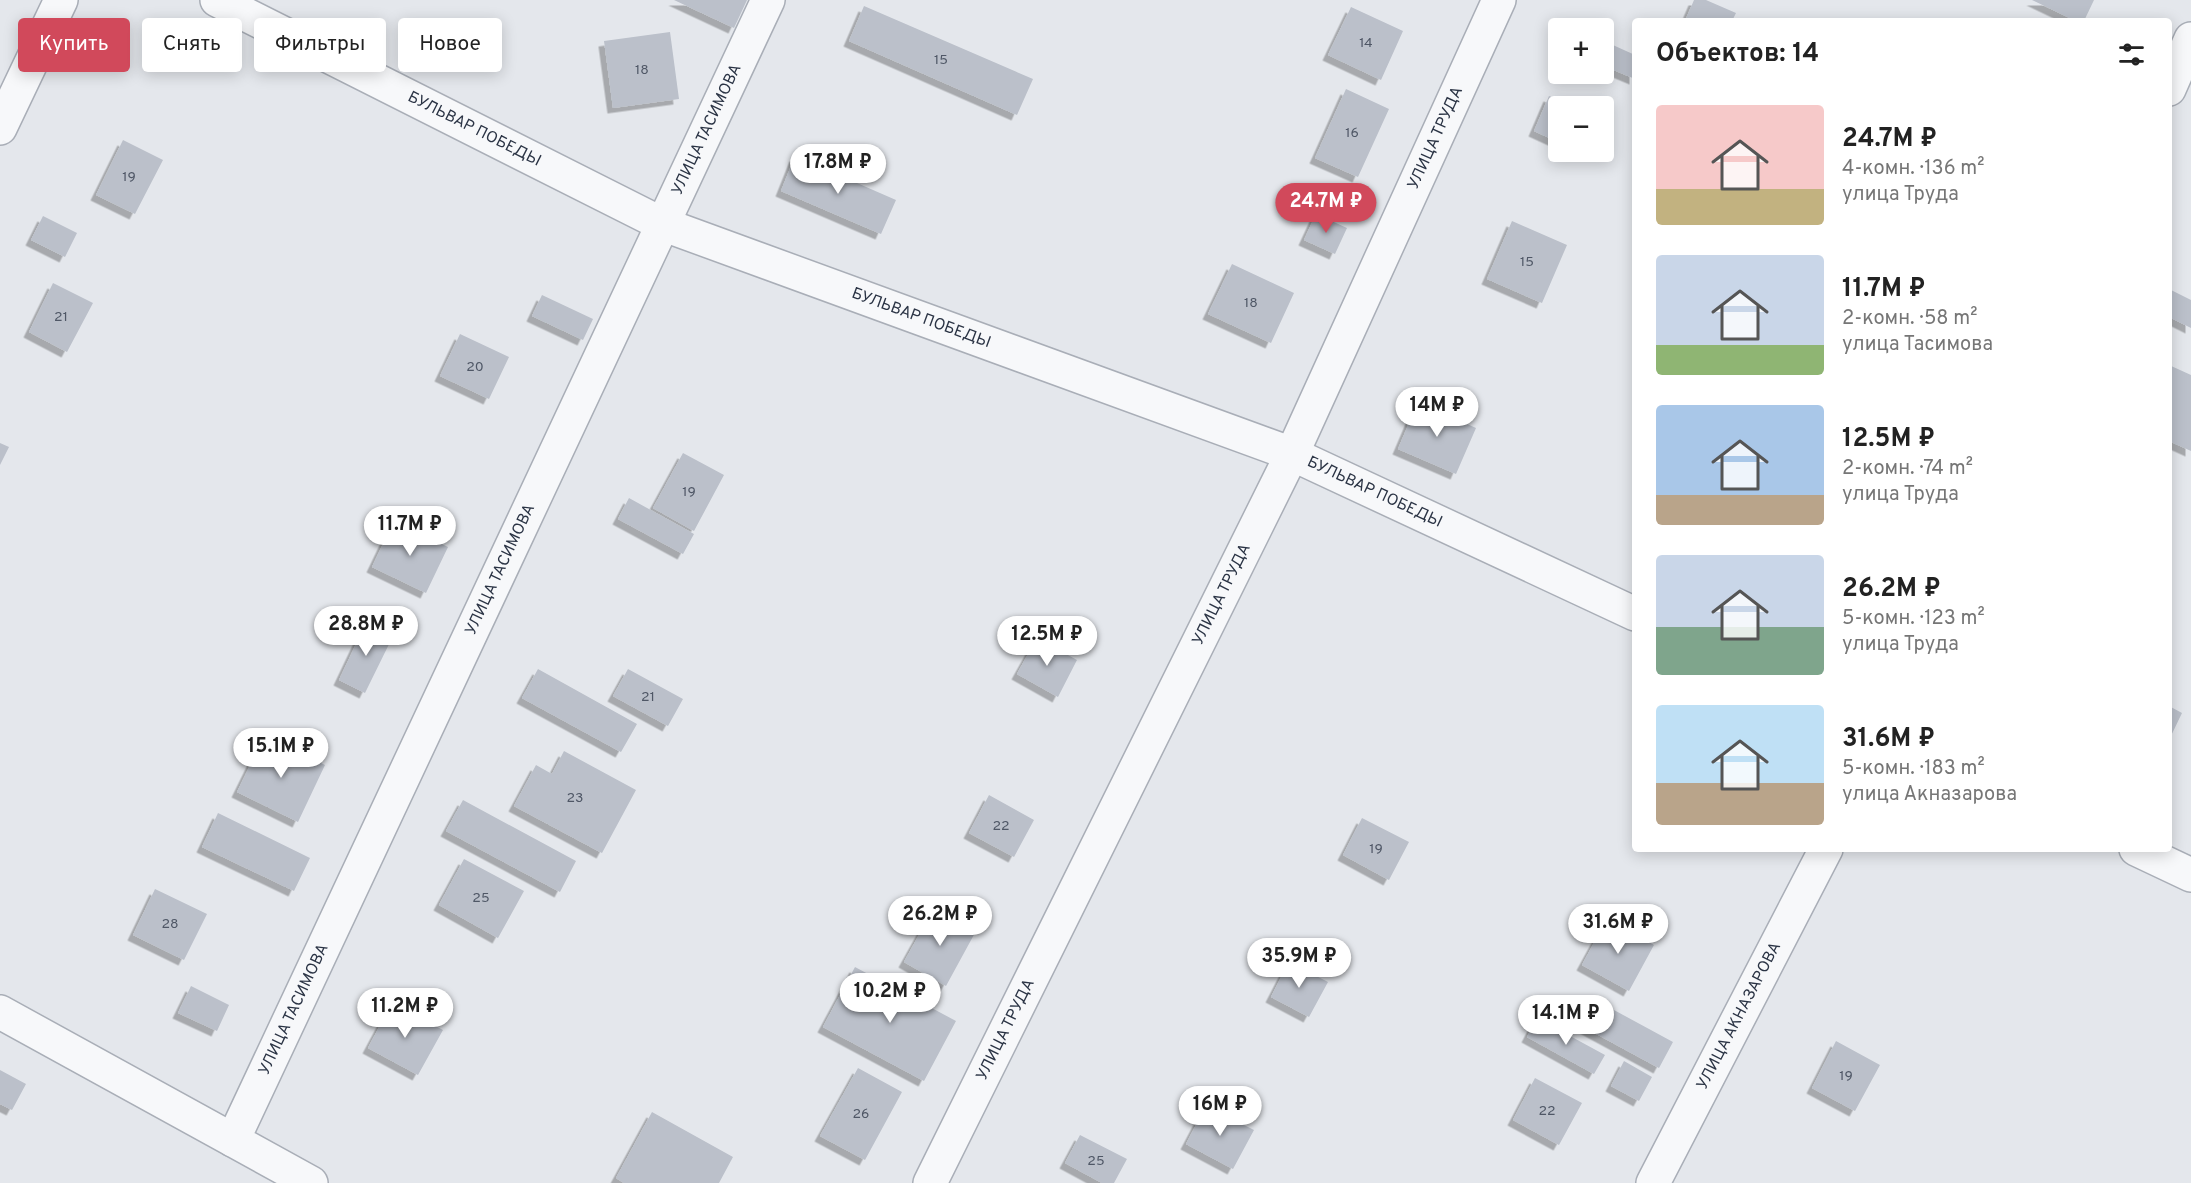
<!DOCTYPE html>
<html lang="ru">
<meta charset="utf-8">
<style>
:root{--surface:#fff;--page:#f6f6f6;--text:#222;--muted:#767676;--accent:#d1495b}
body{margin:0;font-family:Overpass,sans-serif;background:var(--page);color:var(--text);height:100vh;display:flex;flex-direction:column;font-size:22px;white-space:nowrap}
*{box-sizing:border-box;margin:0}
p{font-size:20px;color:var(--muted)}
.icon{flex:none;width:33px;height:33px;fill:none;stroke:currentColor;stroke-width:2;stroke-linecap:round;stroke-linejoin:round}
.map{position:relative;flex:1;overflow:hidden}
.drawer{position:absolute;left:1632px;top:18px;width:540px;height:834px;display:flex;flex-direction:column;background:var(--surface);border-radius:6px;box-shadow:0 3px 15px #0003}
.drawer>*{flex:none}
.top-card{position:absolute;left:18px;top:18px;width:570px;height:54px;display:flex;gap:12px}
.controls{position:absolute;left:1548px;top:18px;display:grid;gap:12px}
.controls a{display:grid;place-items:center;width:66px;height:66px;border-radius:6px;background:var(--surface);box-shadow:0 3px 15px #0003;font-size:30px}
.price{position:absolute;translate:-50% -51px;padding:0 14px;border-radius:21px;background:#fff;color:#222;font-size:20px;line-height:39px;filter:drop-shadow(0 2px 3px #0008)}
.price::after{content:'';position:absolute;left:50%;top:36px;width:18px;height:14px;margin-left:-9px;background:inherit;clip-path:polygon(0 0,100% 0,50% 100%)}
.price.on{background:var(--accent);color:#fff}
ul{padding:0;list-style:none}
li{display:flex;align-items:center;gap:18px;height:150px;padding:0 24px}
li span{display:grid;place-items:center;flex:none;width:168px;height:120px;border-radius:6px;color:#555}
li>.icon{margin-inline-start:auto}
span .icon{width:72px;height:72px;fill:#fffc;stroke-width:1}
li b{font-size:26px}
h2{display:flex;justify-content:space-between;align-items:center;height:72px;padding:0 24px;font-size:26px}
.pill{padding:0 21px;border-radius:6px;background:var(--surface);box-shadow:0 3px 15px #0003;font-size:21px;line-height:54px}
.pill.on{background:var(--accent);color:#fff}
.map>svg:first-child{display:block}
.building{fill:#bbc0ca;filter:url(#shadow)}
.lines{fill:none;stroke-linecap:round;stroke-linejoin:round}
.street-casing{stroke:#a9aeb7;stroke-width:36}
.street{stroke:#f7f8fa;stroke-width:33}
.labels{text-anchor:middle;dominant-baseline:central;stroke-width:4.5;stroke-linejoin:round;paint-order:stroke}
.number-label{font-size:14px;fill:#4f5766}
.street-label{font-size:16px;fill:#2b3445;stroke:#f4f6f9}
</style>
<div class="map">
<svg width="2191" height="1183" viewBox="0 0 2191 1183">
<defs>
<filter id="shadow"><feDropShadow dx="-5.5" dy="5.5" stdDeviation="0" flood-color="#0004"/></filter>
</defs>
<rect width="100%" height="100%" fill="#e4e7ec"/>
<path class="building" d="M674,0H747L734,28Z
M1694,0H1706L1736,13L1732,21H1685Z
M2032,0H2094L2084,21H2076Z
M864,6L1033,79L1017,115L849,41Z
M1351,7L1403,31L1381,80L1328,55Z
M670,32L679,99L613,108L604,41Z
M1604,41L1635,55V79L1604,66Z
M1346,89L1389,109L1358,177L1315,158Z
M1549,96L1574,106H1558V142L1534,131Z
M123,140L163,160L135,214L96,195Z
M795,156L896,200L881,234L781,191Z
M1316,214L1347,228L1335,254L1304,240Z
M43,216L77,233L65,257L31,240Z
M1512,221L1567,245L1542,303L1487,279Z
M1232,264L1294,293L1271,343L1208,314Z
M53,283L93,303L67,352L29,332Z
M2169,289L2191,300V328L2169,317Z
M542,295L593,319L583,340L532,316Z
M460,334L509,357L489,399L440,376Z
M2169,365L2191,375V451L2169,441Z
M1418,402L1476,428L1456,474L1398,449Z
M0,443L9,447L0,465Z
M683,453L724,475L694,531L653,508Z
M629,498L694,534L683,554L618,519Z
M394,521L448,547L426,593L372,567Z
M367,621L394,634L365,693L339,680Z
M1037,638L1077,660L1058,697L1017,674Z
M538,669L637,724L621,752L522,698Z
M628,669L683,699L668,726L613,696Z
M2169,706L2182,713L2169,740Z
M265,735L325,765L298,822L237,792Z
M564,751L636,790L602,853L514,806L536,765L552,774Z
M989,795L1034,820L1014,857L969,833Z
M463,800L576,861L560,892L446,831Z
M218,813L310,858L294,891L202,847Z
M1362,818L1409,842L1389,880L1343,855Z
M464,859L524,891L498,938L439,905Z
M155,889L207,914L184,960L133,935Z
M934,908L976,931L946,986L904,962Z
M1607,919L1654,945L1629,991L1582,965Z
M1289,962L1328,982L1309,1017L1271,997Z
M855,967L956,1021L924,1081L823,1027Z
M191,986L229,1005L217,1031L178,1013Z
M1590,997L1673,1042L1659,1068L1576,1023Z
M392,1003L443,1030L418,1075L368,1048Z
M1537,1018L1605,1055L1594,1074L1527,1037Z
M1836,1041L1880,1065L1855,1111L1812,1088Z
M1624,1061L1652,1077L1639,1101L1611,1086Z
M858,1068L902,1092L865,1160L820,1136Z
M0,1070L26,1084L12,1110L0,1104Z
M1535,1078L1582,1103L1559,1145L1513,1120Z
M1206,1106L1254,1130L1233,1169L1186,1144Z
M652,1112L733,1157L719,1183H624L616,1178Z
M1080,1135L1127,1159L1114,1183H1102L1065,1163Z"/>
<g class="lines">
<defs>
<g id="street">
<path id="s1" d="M217,0L662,224L1292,454L1635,614"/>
<path d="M2169,89L2191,39"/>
<path d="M0,128L61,0"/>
<path d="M2136,849L2191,875"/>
<path d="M0,1012L311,1183"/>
<path id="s2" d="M233,1140L768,0"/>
<path id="s3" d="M930,1183L1292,454L1499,0"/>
<path id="s4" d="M1653,1183L1826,849"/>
</g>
</defs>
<use href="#street" class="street-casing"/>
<use href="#street" class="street"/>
</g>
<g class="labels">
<g class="number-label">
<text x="1366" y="43">14</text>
<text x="941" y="60">15</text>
<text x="642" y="70">18</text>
<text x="1352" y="133">16</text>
<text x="129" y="177">19</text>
<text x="1527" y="262">15</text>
<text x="1251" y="303">18</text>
<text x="61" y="317">21</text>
<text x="475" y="367">20</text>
<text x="689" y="492">19</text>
<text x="648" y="697">21</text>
<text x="575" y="798">23</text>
<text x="1001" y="826">22</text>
<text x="1376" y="849">19</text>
<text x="481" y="898">25</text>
<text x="170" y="924">28</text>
<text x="1846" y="1076">19</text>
<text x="1547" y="1111">22</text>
<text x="861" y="1114">26</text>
<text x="1096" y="1161">25</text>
</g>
<g class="street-label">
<text stroke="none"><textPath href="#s1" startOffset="288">БУЛЬВАР ПОБЕДЫ</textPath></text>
<text stroke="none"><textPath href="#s2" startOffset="1116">УЛИЦА ТАСИМОВА</textPath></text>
<text stroke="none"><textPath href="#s3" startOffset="1161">УЛИЦА ТРУДА</textPath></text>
<text stroke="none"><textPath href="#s1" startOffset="774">БУЛЬВАР ПОБЕДЫ</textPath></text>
<text stroke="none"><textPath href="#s1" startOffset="1260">БУЛЬВАР ПОБЕДЫ</textPath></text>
<text stroke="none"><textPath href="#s2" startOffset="630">УЛИЦА ТАСИМОВА</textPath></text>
<text stroke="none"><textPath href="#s3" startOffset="657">УЛИЦА ТРУДА</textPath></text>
<text stroke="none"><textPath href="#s2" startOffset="144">УЛИЦА ТАСИМОВА</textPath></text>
<text stroke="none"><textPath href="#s4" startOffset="188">УЛИЦА АКНАЗАРОВА</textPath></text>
<text stroke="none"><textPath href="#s3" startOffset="171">УЛИЦА ТРУДА</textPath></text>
</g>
</g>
</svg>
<div class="controls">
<a>+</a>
<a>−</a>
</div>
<b class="price" style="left:838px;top:195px">17.8M ₽</b>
<b class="price on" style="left:1326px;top:234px">24.7M ₽</b>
<b class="price" style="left:1437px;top:438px">14M ₽</b>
<b class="price" style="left:410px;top:557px">11.7M ₽</b>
<b class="price" style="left:366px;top:657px">28.8M ₽</b>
<b class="price" style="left:1047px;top:667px">12.5M ₽</b>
<b class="price" style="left:281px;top:779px">15.1M ₽</b>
<b class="price" style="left:940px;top:947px">26.2M ₽</b>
<b class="price" style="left:1618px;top:955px">31.6M ₽</b>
<b class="price" style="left:1299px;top:989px">35.9M ₽</b>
<b class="price" style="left:890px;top:1024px">10.2M ₽</b>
<b class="price" style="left:405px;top:1039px">11.2M ₽</b>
<b class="price" style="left:1566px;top:1046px">14.1M ₽</b>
<b class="price" style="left:1220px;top:1137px">16M ₽</b>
<div class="top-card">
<a class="pill on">Купить</a>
<a class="pill">Снять</a>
<a class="pill">Фильтры</a>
<a class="pill">Новое</a>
</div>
<section class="drawer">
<h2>Объектов: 14<svg class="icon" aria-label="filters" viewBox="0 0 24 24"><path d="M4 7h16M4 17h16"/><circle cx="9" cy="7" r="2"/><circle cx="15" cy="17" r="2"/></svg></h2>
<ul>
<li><span style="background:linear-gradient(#f6c9c9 70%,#c2b280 0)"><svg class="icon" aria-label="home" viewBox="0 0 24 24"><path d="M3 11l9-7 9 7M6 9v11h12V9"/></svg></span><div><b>24.7M ₽</b><p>4-комн. · 136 m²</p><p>улица Труда</p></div></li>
<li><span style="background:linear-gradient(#c9d6e8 75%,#8fb573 0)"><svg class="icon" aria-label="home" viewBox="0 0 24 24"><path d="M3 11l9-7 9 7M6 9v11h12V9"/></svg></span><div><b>11.7M ₽</b><p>2-комн. · 58 m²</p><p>улица Тасимова</p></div></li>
<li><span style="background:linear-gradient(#a9c7e8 75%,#b9a48a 0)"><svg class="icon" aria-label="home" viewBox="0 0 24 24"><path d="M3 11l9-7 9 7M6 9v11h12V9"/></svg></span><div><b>12.5M ₽</b><p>2-комн. · 74 m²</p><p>улица Труда</p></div></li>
<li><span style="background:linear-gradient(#c9d6e8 60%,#7fa58c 0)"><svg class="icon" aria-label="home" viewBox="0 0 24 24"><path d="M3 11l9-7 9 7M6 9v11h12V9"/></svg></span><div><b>26.2M ₽</b><p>5-комн. · 123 m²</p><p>улица Труда</p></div></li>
<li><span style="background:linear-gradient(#bfe0f5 65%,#b9a48a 0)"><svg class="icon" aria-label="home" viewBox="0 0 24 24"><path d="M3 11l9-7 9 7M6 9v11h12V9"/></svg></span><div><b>31.6M ₽</b><p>5-комн. · 183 m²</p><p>улица Акназарова</p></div></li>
</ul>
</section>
</div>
